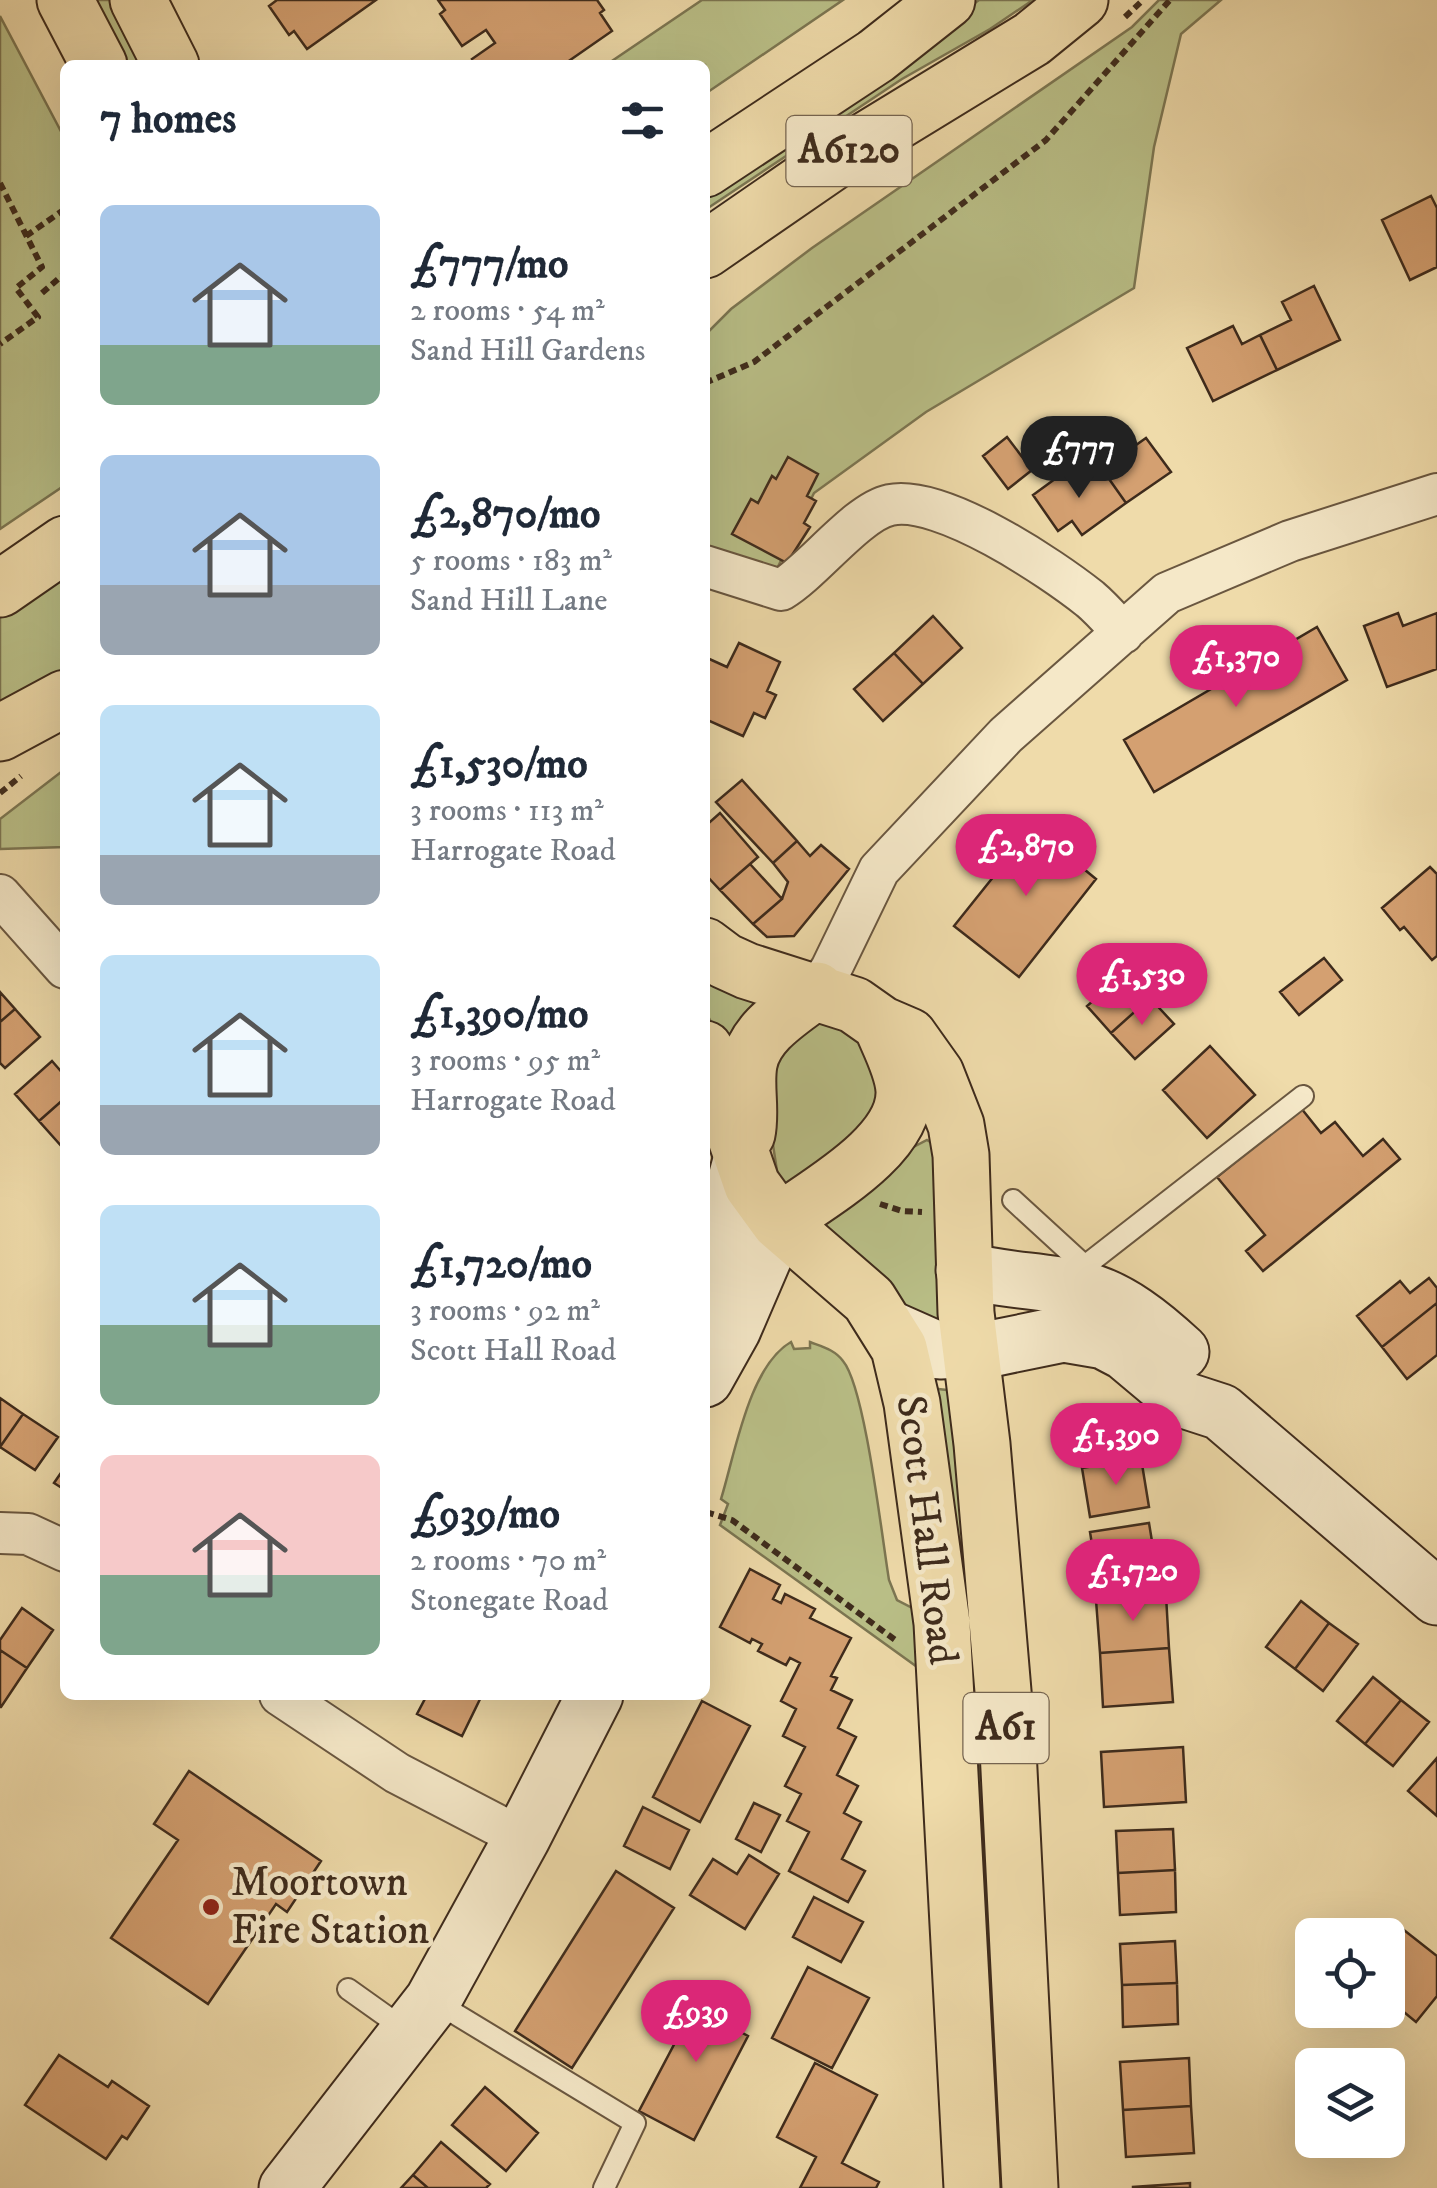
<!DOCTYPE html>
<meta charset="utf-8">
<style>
:root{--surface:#fff;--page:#f6f6f7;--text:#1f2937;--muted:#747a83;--accent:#db2777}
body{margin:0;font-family:"IM FELL DW Pica",serif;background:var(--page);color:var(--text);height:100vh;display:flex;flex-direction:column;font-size:38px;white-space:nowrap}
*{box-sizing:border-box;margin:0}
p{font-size:32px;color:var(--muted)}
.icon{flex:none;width:55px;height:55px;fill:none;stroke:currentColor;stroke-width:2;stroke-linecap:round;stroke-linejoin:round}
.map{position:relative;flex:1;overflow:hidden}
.details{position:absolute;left:60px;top:60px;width:650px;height:1640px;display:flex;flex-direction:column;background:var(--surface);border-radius:15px;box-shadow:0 10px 40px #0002}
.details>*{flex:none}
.controls{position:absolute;left:1295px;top:1918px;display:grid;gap:20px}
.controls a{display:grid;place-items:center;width:110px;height:110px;border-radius:15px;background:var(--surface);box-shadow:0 10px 40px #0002;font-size:50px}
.price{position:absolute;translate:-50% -85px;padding:0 22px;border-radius:35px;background:var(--accent);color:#fff;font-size:32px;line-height:65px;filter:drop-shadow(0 2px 5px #0008)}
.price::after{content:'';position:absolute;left:50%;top:60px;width:30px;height:22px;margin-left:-15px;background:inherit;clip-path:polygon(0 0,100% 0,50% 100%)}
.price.selected{background:#222;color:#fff}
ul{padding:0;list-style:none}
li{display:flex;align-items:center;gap:30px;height:250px;padding:0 40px}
li span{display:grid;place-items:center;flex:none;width:280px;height:200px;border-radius:15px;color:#555}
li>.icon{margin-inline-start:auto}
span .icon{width:120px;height:120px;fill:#fffc;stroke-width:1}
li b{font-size:42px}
h2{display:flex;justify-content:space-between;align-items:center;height:120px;padding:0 40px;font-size:42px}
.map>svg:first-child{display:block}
.green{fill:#bac088;stroke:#7c7652;stroke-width:2.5}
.building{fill:#d4a071;stroke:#3e2b1c;stroke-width:2.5}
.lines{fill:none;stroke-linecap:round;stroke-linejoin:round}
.lane-casing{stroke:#6a5740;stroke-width:24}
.street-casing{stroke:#6a5740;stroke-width:44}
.secondary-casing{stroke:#3e2b1c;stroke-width:59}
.highway-casing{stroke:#3e2b1c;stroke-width:59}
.path{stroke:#3e2b1c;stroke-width:6;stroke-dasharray:8 5;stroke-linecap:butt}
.lane{stroke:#f5e8c8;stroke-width:20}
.street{stroke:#f5e8c8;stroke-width:40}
.secondary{stroke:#f5e8c8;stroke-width:55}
.highway{stroke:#efdbaa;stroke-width:55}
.poi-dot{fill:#8f2418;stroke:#f5e8c8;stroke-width:4}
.labels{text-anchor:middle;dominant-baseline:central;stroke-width:9;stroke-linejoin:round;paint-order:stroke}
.shield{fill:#f5e8c8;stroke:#756450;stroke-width:2.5}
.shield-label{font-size:40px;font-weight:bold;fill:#3e2b1c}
.street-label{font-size:42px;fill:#3e2b1c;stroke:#f5e8c8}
.poi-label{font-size:42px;fill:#3e2b1c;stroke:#f5e8c8;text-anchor:start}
</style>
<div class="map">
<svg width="1437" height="2188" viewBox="0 0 1437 2188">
<rect width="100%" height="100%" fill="#efdbaa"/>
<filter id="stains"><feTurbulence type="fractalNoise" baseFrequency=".002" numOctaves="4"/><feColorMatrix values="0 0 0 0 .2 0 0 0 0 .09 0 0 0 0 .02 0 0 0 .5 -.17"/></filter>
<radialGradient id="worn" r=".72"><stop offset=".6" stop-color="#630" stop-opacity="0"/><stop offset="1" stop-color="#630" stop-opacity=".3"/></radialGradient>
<path class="green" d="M86,0H117L150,65H120Z
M702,0H843L705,94V65H606Z
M979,0H1033L990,29L902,79L705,210V188L821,115Z
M1159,0H1221L1181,34L1154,147L1134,288L926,412L814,493L772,579L705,560V335L731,309L812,248L1132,27Z
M0,16L65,139V485L0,529Z
M65,568V675L0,711V609Z
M65,769V847L0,849V819Z
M705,954L762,990L742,1038H720L705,1011Z
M827,1022L875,1047L894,1100L790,1189L781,1181L777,1171L765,1093L781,1036L796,1024Z
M927,1140L935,1145L944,1319L936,1325L911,1316L811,1215L877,1166Z
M791,1342L794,1349L810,1348V1342C823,1347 835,1350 843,1361C865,1387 882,1538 889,1580L897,1600L920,1612V1669L720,1525L728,1504L721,1499C735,1454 749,1366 791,1342Z
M929,1388L947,1390L955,1397L1013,2188H992Z"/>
<path class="building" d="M277,0H376L307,49L294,31L289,35L269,6Z
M438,0H597L604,10L600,13L612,31L563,65H476L472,59L495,43L486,30L462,46L440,14L445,10Z
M1431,196L1437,208V267L1410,280L1382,220Z
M1314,286L1340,340L1277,370L1260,335L1291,320L1282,302Z
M1233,326L1242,344L1260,335L1277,370L1213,401L1187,348Z
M1007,437L1032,470L1008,489L983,456Z
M1146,438L1171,472L1126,503L1102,469Z
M788,457L818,474L807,496L816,501L804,523L810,527L787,563L732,534L751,499L758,503L772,476L776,479Z
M1070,468L1082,484L1102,469L1126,503L1082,535L1072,521L1058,531L1033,495Z
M1398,613L1403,626L1437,613V669L1387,687L1364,626Z
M933,616L962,648L923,684L894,653Z
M1317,627L1347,680L1154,792L1124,740Z
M739,643L780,662L767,691L776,695L765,718L754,713L743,736L705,719V657L727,667Z
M894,653L923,684L883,721L854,689Z
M742,780L797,841L773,863L716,802Z
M720,813L758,857L720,890L705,874V816L710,822Z
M1042,816L1066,835L1057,847L1096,879L1019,977L954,926Z
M797,841L810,856L821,845L849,869L794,936L767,937L753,924L782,899L788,882L773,863Z
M750,864L782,899L753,924L720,890Z
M1430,867L1437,874V956L1432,960L1404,927L1400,930L1382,908Z
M1324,958L1342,980L1299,1015L1280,992Z
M1127,971L1150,998L1111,1033L1087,1006Z
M0,992L15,1009L0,1022Z
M1150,998L1174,1024L1135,1059L1111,1033Z
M15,1009L40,1037L5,1068L0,1063V1022Z
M1210,1046L1255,1095L1207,1138L1163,1090Z
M52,1061L65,1076V1098L39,1121L15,1094Z
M65,1098V1146L63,1148L39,1121Z
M1301,1108L1321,1133L1335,1122L1363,1156L1383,1139L1400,1159L1263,1271L1246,1251L1265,1235L1217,1177Z
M1429,1278L1437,1288V1303L1382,1347L1357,1316L1400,1281L1410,1293Z
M1437,1303V1355L1407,1379L1382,1347Z
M0,1398L23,1414L0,1447Z
M23,1414L58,1437L35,1470L0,1447Z
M1141,1458L1149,1507L1090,1517L1082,1468Z
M65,1467V1490L54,1483Z
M1149,1523L1158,1578L1099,1588L1090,1532Z
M750,1569L780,1585L773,1599L781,1603L785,1594L815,1609L810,1618L851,1638L831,1676L837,1678L831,1690L852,1700L838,1728L856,1737L837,1775L858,1786L844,1813L861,1822L842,1859L865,1871L848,1902L789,1871L809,1832L787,1821L801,1794L785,1786L805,1747L783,1736L796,1709L781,1701L800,1663L790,1658L786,1665L758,1651L762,1644L752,1639L750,1643L720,1627Z
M1166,1595L1169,1648L1100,1653L1096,1600Z
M1301,1601L1329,1623L1295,1669L1266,1647Z
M22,1608L53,1630L27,1668L0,1650V1640Z
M1329,1623L1358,1644L1323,1691L1295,1669Z
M1169,1648L1173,1702L1103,1707L1100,1653Z
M0,1650L27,1668L1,1707H0Z
M1373,1677L1401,1700L1365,1744L1337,1721Z
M427,1695H482L462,1736L417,1714Z
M1401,1700L1429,1722L1393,1766L1365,1744Z
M702,1701L750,1726L700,1822L653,1797Z
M1183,1747L1186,1802L1104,1807L1101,1752Z
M1437,1758V1816L1408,1791Z
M189,1771L321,1861L287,1912L276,1904L208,2004L111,1938L178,1840L154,1824Z
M754,1803L780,1815L761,1852L736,1839Z
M643,1807L689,1830L670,1869L624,1846Z
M1173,1829L1175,1870L1118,1873L1116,1831Z
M749,1855L779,1874L745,1929L690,1895L713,1859L737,1874Z
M1175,1870L1176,1912L1120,1915L1118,1873Z
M616,1871L674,1908L572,2068L515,2031Z
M814,1897L863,1922L841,1962L793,1937Z
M1395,1923L1437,1956V1996L1416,2022L1388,1999L1386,1935Z
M1175,1941L1177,1983L1122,1985L1120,1944Z
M808,1967L869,1998L832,2068L772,2038Z
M707,1982L736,1996L722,2022L748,2036L694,2140L639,2111Z
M1177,1983L1178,2024L1123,2027L1122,1985Z
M59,2055L108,2087L112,2081L149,2106L127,2139L122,2136L106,2159L25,2105Z
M1189,2058L1191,2106L1123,2110L1120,2062Z
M815,2063L877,2095L842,2163L879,2182L876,2188H800L816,2157L777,2137Z
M485,2087L538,2133L506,2171L452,2125Z
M1191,2106L1194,2153L1126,2157L1123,2110Z
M441,2142L490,2184L486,2188H428L413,2175Z
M413,2175L428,2188H401Z
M1190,2183V2188H1133V2187Z"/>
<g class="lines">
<defs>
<path id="lane" d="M1013,1200L1085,1266
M1097,1280L1085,1266L1303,1096
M348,1989L407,2031
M434,2001L635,2123L604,2188"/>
<path id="street" d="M705,566L781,590C813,571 857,512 890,505C941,494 1051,568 1090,599C1102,609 1112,621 1123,633
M0,895L65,968
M817,990L831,969L879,870L1006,735L1167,593L1290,541L1437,494
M0,1533L28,1534L65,1551
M280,1695L397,1773L522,1838"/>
<path id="secondary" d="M964,1270C1003,1281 1042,1280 1081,1289C1119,1298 1153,1326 1181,1352
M705,1322L730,1201L742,1157
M888,1328L940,1351L995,1348L1063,1334L1104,1341L1125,1352L1181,1399L1221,1412L1437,1597
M705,1379L733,1329L779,1222
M287,2188L433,2000L522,1838L595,1695"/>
<path id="highway" d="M65,0L99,65
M138,0L171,65
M705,169L876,56L947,0
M705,250L847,152L1032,39L1080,0
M0,589L65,544
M0,733L65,698
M705,946L725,961L747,971L854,1005L881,1024L909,1036L936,1074L956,1125L961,1155L966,1313L982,1444L1008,1750L1030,2188
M705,1049L752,1185L779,1222L869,1300L899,1348L912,1403L942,1623L972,2188
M747,1134C752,1111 745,1087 749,1064C755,1030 792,1010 817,990
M779,1222C819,1193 906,1146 904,1091C903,1069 889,1044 881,1024"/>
</defs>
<use href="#lane" class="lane-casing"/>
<use href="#street" class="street-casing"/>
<use href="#secondary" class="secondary-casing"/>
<use href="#highway" class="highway-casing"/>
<path class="path" d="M1125,17L1143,0
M0,183L42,267L16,288L38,317L0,344
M26,236L65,209
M42,293L65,273
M705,383L754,362L1046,140L1170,0
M0,793L21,776
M880,1204L902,1211L922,1212
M706,1512L732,1520L898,1642"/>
<use href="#lane" class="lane"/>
<use href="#street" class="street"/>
<use href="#secondary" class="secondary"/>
<use href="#highway" class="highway"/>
</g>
<circle class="poi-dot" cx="211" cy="1907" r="10"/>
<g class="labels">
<g class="shield">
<rect x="786.5" y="116" width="125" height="70" rx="8"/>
<rect x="963.5" y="1693" width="85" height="70" rx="8"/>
</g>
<g class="shield-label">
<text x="849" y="151">A6120</text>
<text x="1006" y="1728">A61</text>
</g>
<g class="street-label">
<text transform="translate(926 1530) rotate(83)">Scott Hall Road</text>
</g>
<g class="poi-label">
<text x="231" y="1883">Moortown<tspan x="231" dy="48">Fire Station</tspan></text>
</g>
</g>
<rect width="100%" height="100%" filter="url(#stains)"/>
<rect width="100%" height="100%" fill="url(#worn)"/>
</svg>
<div class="controls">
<a><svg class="icon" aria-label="locate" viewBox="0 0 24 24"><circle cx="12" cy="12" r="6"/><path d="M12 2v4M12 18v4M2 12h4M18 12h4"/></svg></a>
<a><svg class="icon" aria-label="layers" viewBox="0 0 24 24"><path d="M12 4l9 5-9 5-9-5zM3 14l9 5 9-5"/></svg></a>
</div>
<b class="price selected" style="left:1079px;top:501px">£777</b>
<b class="price" style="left:1236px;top:710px">£1,370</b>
<b class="price" style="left:1026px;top:899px">£2,870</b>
<b class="price" style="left:1142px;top:1028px">£1,530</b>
<b class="price" style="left:1116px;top:1488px">£1,390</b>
<b class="price" style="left:1133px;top:1624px">£1,720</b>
<b class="price" style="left:696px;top:2065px">£939</b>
<section class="details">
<h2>7 homes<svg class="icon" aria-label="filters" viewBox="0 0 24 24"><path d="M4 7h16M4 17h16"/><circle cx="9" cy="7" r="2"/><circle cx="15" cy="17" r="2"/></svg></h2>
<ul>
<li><span style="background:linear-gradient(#a9c7e8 70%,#7fa58c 0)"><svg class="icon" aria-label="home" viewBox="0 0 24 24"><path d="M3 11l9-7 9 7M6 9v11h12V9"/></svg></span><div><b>£777/mo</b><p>2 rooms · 54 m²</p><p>Sand Hill Gardens</p></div></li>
<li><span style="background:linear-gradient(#a9c7e8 65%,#9aa5b1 0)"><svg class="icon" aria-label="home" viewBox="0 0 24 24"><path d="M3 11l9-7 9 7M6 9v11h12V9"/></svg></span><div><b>£2,870/mo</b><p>5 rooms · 183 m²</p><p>Sand Hill Lane</p></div></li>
<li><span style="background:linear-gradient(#bfe0f5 75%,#9aa5b1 0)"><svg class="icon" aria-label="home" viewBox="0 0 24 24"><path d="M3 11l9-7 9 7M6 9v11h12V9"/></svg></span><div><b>£1,530/mo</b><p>3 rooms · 113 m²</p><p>Harrogate Road</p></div></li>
<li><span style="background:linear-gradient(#bfe0f5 75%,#9aa5b1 0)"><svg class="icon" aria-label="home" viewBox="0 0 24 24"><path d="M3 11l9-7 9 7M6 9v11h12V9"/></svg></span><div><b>£1,390/mo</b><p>3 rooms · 95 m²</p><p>Harrogate Road</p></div></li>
<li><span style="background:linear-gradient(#bfe0f5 60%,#7fa58c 0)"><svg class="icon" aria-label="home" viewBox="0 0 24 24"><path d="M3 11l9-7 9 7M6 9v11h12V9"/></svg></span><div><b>£1,720/mo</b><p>3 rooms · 92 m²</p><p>Scott Hall Road</p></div></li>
<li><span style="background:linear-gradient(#f6c9c9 60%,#7fa58c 0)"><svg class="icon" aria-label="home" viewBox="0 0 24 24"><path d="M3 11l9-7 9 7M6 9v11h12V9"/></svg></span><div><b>£939/mo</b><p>2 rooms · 70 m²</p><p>Stonegate Road</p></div></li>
</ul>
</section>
</div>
